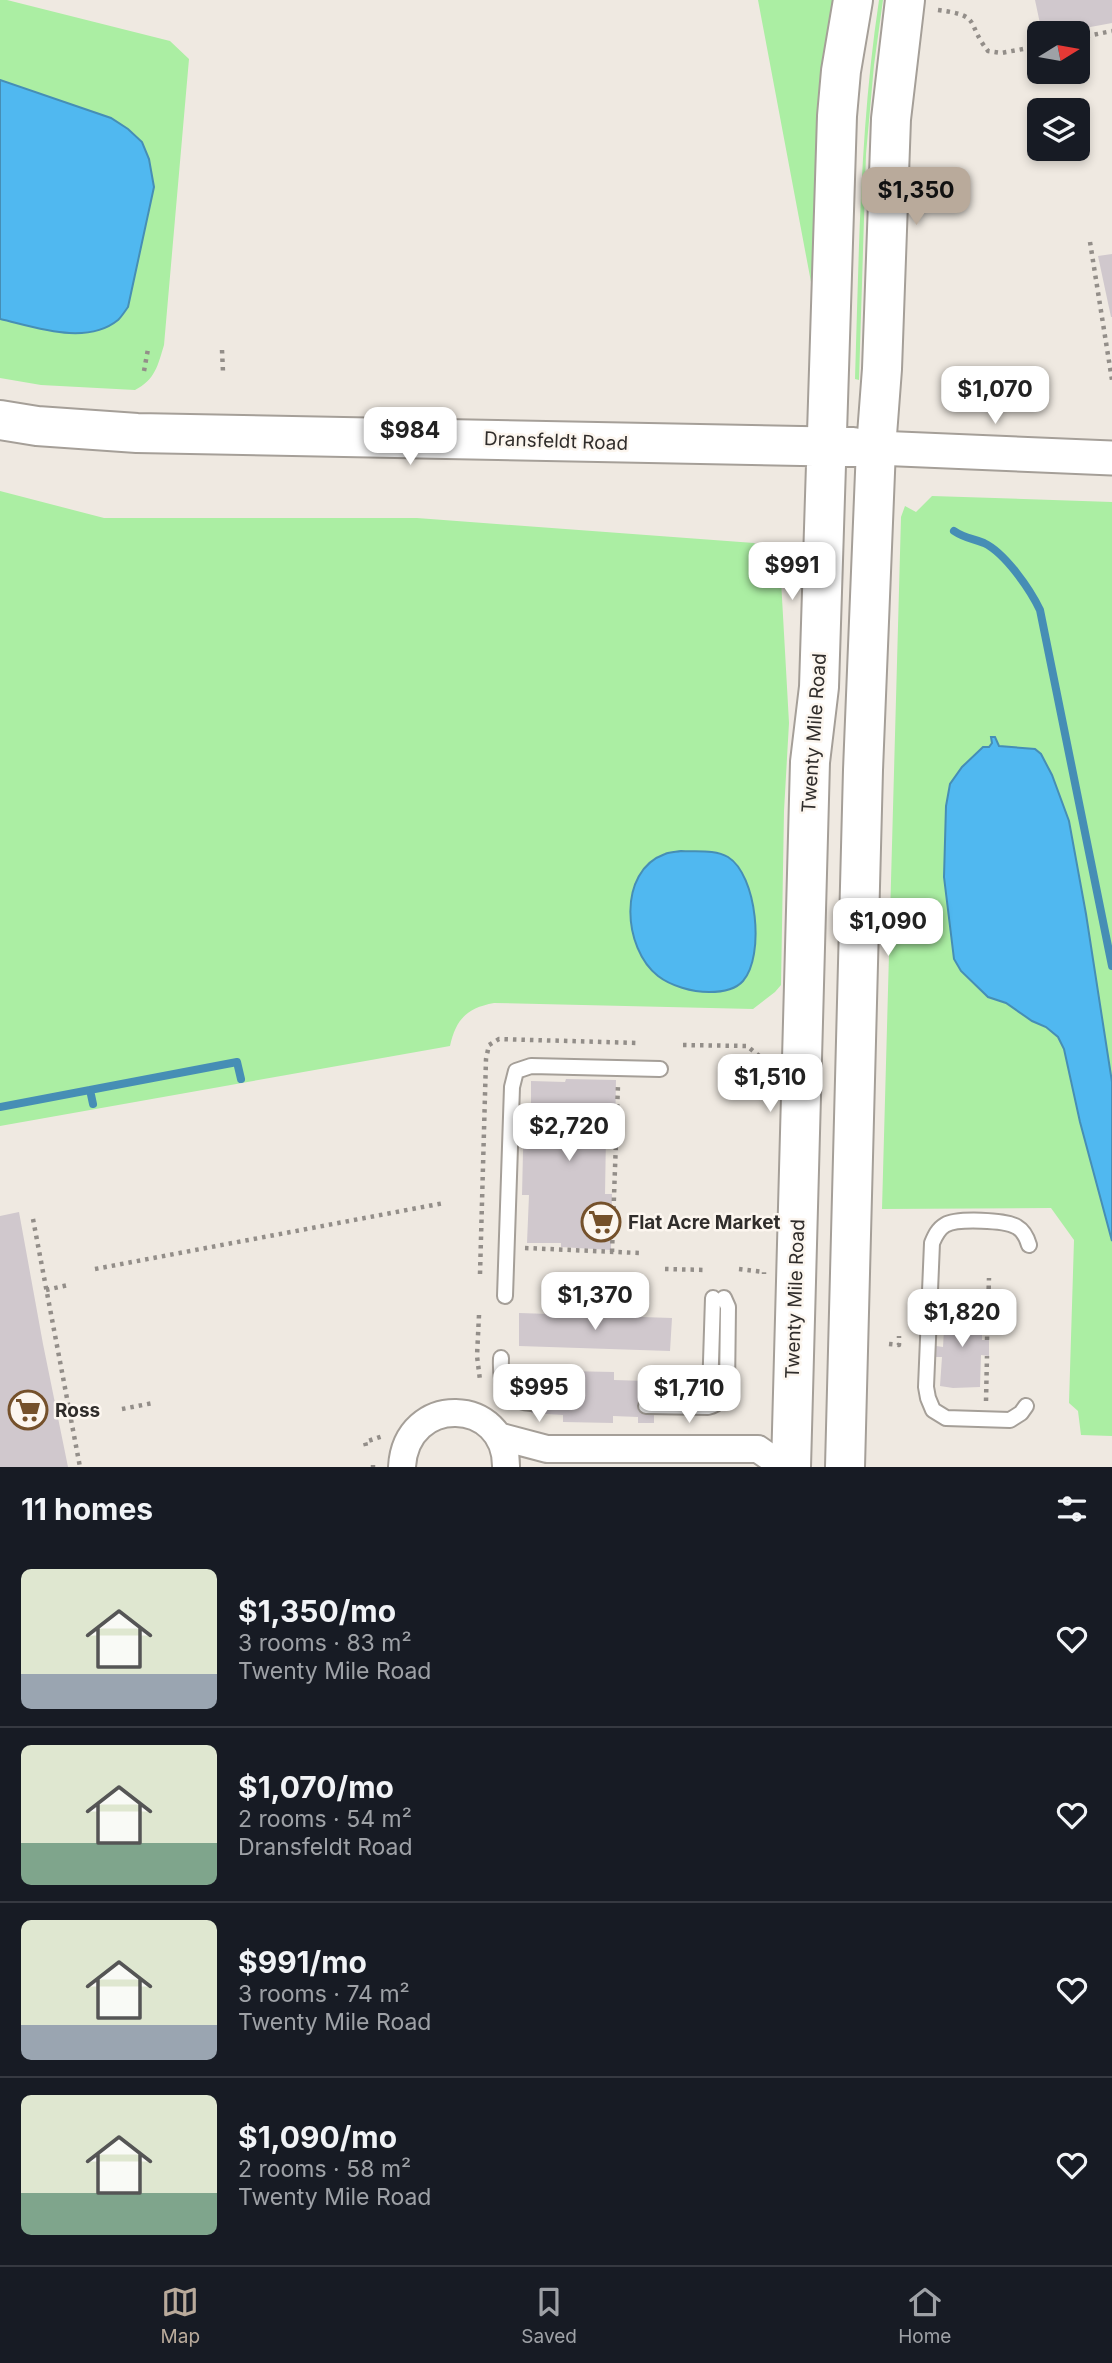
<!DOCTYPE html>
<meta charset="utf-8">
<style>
:root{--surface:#171b24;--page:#242831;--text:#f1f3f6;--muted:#9ea1a6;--line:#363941;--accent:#b9aa9b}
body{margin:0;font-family:Inter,sans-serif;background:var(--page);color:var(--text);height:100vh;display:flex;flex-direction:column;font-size:26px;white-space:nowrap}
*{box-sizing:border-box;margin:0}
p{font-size:23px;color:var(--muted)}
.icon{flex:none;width:38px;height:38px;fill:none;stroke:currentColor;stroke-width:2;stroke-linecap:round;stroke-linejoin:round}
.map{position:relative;height:1467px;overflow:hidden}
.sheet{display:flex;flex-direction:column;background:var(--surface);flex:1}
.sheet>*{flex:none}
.needle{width:46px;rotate:79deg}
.buttons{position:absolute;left:1027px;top:21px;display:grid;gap:14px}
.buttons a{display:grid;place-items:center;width:63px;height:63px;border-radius:10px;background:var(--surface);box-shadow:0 4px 10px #0003;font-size:35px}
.price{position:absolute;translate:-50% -60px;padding:0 16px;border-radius:14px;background:#fff;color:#222;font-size:23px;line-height:46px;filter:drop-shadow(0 2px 4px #0008)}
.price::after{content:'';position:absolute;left:50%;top:42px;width:21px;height:16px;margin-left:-10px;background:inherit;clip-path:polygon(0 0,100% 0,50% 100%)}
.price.on{background:var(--accent);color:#111}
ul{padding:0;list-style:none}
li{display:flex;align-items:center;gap:21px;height:175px;padding:0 21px}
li+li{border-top:2px solid var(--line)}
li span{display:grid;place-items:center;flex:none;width:196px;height:140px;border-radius:10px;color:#555}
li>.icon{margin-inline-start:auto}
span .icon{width:84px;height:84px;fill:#fffc;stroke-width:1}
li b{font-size:30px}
h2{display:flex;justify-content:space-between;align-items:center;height:84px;padding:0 21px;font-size:30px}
.tab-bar{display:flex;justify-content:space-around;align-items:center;height:98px;border-top:2px solid var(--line);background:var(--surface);font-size:19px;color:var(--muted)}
.tab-bar a{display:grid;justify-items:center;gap:4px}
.tab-bar .on{color:var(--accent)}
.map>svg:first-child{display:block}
.green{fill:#abeea3}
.water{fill:#50b8f0;stroke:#468eb5;stroke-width:2}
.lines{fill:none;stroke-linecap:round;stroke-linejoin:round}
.stream{stroke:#468eb5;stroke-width:8}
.building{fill:#d0c8cd}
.service-casing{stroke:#a59f98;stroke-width:18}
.minor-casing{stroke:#a59f98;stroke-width:30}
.tertiary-casing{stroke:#a59f98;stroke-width:37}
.secondary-casing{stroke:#a59f98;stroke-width:42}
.path{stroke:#938e89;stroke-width:4.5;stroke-dasharray:3.5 5;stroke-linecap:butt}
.service{stroke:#fff;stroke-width:14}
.minor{stroke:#fff;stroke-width:26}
.tertiary{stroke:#fff;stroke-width:33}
.secondary{stroke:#fff;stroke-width:38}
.labels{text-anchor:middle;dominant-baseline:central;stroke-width:5;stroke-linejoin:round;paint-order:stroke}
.street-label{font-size:19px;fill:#302d2b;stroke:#fcf6ef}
.poi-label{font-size:19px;font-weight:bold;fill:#302d2b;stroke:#fcf6ef;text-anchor:start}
</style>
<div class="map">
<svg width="1112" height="1467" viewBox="0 0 1112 1467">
<rect width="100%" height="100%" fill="#efe9e1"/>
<path class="green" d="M0,0H7L170,41L189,59L164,345C158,365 155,380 135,390L41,385L0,378Z
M758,0H836L814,298Z
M879,0H883L874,65L866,154L859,380L855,379C859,252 860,126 879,0Z
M0,491L104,518H417L754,543L780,562L789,723L784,811L781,985L775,992L753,1009L494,1003C467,1008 456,1019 450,1046L0,1126Z
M932,496L1112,502V1436L1081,1435L1078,1411L1069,1403L1074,1240L1051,1208L882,1209L901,517L905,506L916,512Z"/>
<path class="water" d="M0,80L111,118L128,129L142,142L149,159L154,187L128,307C125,311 122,316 118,320C86,346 35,327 0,319Z
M991,737H995L999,746L1035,749L1041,754L1052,775L1069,821L1086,914L1112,1082V1241L1080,1122L1064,1049L1058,1037L1046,1027L1032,1021L1006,1003L988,997L961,971L954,959L944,877L946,806L950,784L962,767L983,747H989L992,743Z
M681,851C696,852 715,849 728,857C757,875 765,956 743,981C735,990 721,992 709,992C692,992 671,986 658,976C623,949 617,871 665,854C670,852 676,852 681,851Z"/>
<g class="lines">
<path class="stream" d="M954,531C966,539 972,538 984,543C1005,553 1030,589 1040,610L1112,966
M90,1090L93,1104
M0,1107L237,1062L241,1079"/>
</g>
<path class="building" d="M1035,0H1112V23L1058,33H1042Z
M1112,254V317H1111L1098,256Z
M566,1079L616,1080L615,1134L606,1135L605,1194H612L611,1250L561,1247V1243H527L529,1195H522L524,1110H531V1081L565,1082Z
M19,1212L43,1344L68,1467H0V1216Z
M943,1311L982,1312V1340H989V1356L981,1355L980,1387L953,1388L940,1386L942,1357H936V1346L943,1347L944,1329L936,1328L937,1319L943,1320Z
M519,1313L672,1318L670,1351L519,1346Z
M564,1371L614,1372V1380L646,1381V1414L654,1413V1423H638V1417L613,1416V1423L563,1422V1415L531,1413V1379L563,1380Z"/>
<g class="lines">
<defs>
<path id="service" d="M505,1296L512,1087L516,1071L531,1066L660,1069
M501,1358C500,1383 503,1401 531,1403
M646,1406L708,1407L710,1393L713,1298
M1026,1406L1021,1413L1010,1420L946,1418L933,1410L928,1398L926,1387L932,1243C935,1236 938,1229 945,1225C957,1218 1006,1220 1017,1227C1024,1231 1027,1238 1029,1245
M708,1407C718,1404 723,1400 727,1389L728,1307L724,1298"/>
<path id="minor" d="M498,1436L547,1449H758L784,1467
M402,1467C406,1393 507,1397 506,1467"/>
<path id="tertiary" d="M876,448L1112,458"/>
<path id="secondary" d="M0,420L37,426L137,433L853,447
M791,1467L810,762L819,687L837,116L841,71L853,0
M845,1467L863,770L876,448L882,369L891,119L905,0"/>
</defs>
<use href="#service" class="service-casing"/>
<use href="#minor" class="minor-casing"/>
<use href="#tertiary" class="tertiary-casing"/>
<use href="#secondary" class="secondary-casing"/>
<path class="path" d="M938,10C983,16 965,22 988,51L1001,53L1040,46
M1078,38L1112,31
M1090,242L1112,380
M222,350L223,372
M144,371L148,349
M683,1045L747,1046L763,1059
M33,1219L80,1467
M525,1248L639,1253
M612,1252L618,1085
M95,1269L444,1203
M665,1269L706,1270
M739,1269L764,1272V1274
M480,1274L486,1059L489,1045L499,1039L638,1043
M46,1290L68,1285
M479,1315L477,1356L480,1380
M987,1340L989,1278
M889,1344L899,1345V1336
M986,1401L987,1356
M122,1409L153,1403
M70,1414L92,1411
M366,1446L365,1442L383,1436
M373,1465V1467"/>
<use href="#service" class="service"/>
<use href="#minor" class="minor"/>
<use href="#tertiary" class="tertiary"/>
<use href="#secondary" class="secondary"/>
</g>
<defs>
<symbol id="supermarket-ring" viewBox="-11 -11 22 22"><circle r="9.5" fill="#fcf6ef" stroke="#75512b" stroke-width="1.5"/><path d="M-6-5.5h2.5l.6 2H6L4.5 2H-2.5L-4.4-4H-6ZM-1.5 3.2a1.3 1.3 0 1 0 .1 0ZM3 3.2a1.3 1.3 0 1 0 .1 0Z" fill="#75512b"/></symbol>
</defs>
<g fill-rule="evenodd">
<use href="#supermarket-ring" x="579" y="1200" width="44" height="44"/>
<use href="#supermarket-ring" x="6" y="1388" width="44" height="44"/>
</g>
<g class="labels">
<g class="street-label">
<text transform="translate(556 441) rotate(2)">Dransfeldt Road</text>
<text transform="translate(814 733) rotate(-86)">Twenty Mile Road</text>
<text transform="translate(795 1299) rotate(-88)">Twenty Mile Road</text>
</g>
<g class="poi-label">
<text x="628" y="1222">Flat Acre Market</text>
<text x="55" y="1410">Ross</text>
</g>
</g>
</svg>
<div class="buttons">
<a><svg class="needle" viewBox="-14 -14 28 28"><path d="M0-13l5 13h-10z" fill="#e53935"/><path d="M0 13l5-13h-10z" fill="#9ea1a6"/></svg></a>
<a><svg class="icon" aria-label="layers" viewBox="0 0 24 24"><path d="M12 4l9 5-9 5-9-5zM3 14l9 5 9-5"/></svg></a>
</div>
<b class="price on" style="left:916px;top:227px">$1,350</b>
<b class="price" style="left:995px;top:426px">$1,070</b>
<b class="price" style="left:410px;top:467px">$984</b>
<b class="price" style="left:792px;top:602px">$991</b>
<b class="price" style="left:888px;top:958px">$1,090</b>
<b class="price" style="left:770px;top:1114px">$1,510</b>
<b class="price" style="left:569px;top:1163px">$2,720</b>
<b class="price" style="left:595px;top:1332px">$1,370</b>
<b class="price" style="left:962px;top:1349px">$1,820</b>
<b class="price" style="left:539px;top:1424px">$995</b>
<b class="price" style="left:689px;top:1425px">$1,710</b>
</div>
<section class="sheet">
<h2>11 homes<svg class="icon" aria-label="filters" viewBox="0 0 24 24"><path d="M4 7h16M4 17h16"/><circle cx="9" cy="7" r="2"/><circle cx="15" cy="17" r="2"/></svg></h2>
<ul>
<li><span style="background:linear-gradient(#dfe7d0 75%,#9aa5b1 0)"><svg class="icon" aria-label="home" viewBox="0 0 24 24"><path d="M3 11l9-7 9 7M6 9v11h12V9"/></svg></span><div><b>$1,350/mo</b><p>3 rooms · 83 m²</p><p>Twenty Mile Road</p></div><svg class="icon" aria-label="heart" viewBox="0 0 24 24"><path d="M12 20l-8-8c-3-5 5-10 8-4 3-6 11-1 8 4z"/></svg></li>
<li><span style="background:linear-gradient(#dfe7d0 70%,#7fa58c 0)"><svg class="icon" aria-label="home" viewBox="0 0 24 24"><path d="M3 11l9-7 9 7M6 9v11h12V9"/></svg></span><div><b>$1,070/mo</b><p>2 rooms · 54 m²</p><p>Dransfeldt Road</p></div><svg class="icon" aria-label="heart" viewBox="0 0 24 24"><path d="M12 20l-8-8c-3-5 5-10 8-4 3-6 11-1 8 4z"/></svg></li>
<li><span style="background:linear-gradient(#dfe7d0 75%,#9aa5b1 0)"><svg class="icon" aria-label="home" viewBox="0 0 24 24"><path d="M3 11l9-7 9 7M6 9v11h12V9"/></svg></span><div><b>$991/mo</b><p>3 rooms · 74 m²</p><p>Twenty Mile Road</p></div><svg class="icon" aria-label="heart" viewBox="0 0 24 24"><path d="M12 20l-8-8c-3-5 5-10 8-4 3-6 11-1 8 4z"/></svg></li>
<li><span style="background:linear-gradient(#dfe7d0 70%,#7fa58c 0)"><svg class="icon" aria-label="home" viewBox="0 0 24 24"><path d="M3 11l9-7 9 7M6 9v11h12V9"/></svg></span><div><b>$1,090/mo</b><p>2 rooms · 58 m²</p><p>Twenty Mile Road</p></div><svg class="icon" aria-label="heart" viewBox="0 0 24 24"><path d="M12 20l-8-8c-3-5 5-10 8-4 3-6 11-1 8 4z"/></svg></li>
</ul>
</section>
<nav class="tab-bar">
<a class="on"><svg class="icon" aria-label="map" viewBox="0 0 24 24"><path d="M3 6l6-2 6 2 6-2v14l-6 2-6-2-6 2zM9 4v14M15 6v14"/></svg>Map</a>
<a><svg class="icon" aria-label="saved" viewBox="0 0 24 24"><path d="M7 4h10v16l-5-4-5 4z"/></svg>Saved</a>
<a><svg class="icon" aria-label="home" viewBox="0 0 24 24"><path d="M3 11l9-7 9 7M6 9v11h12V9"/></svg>Home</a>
</nav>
